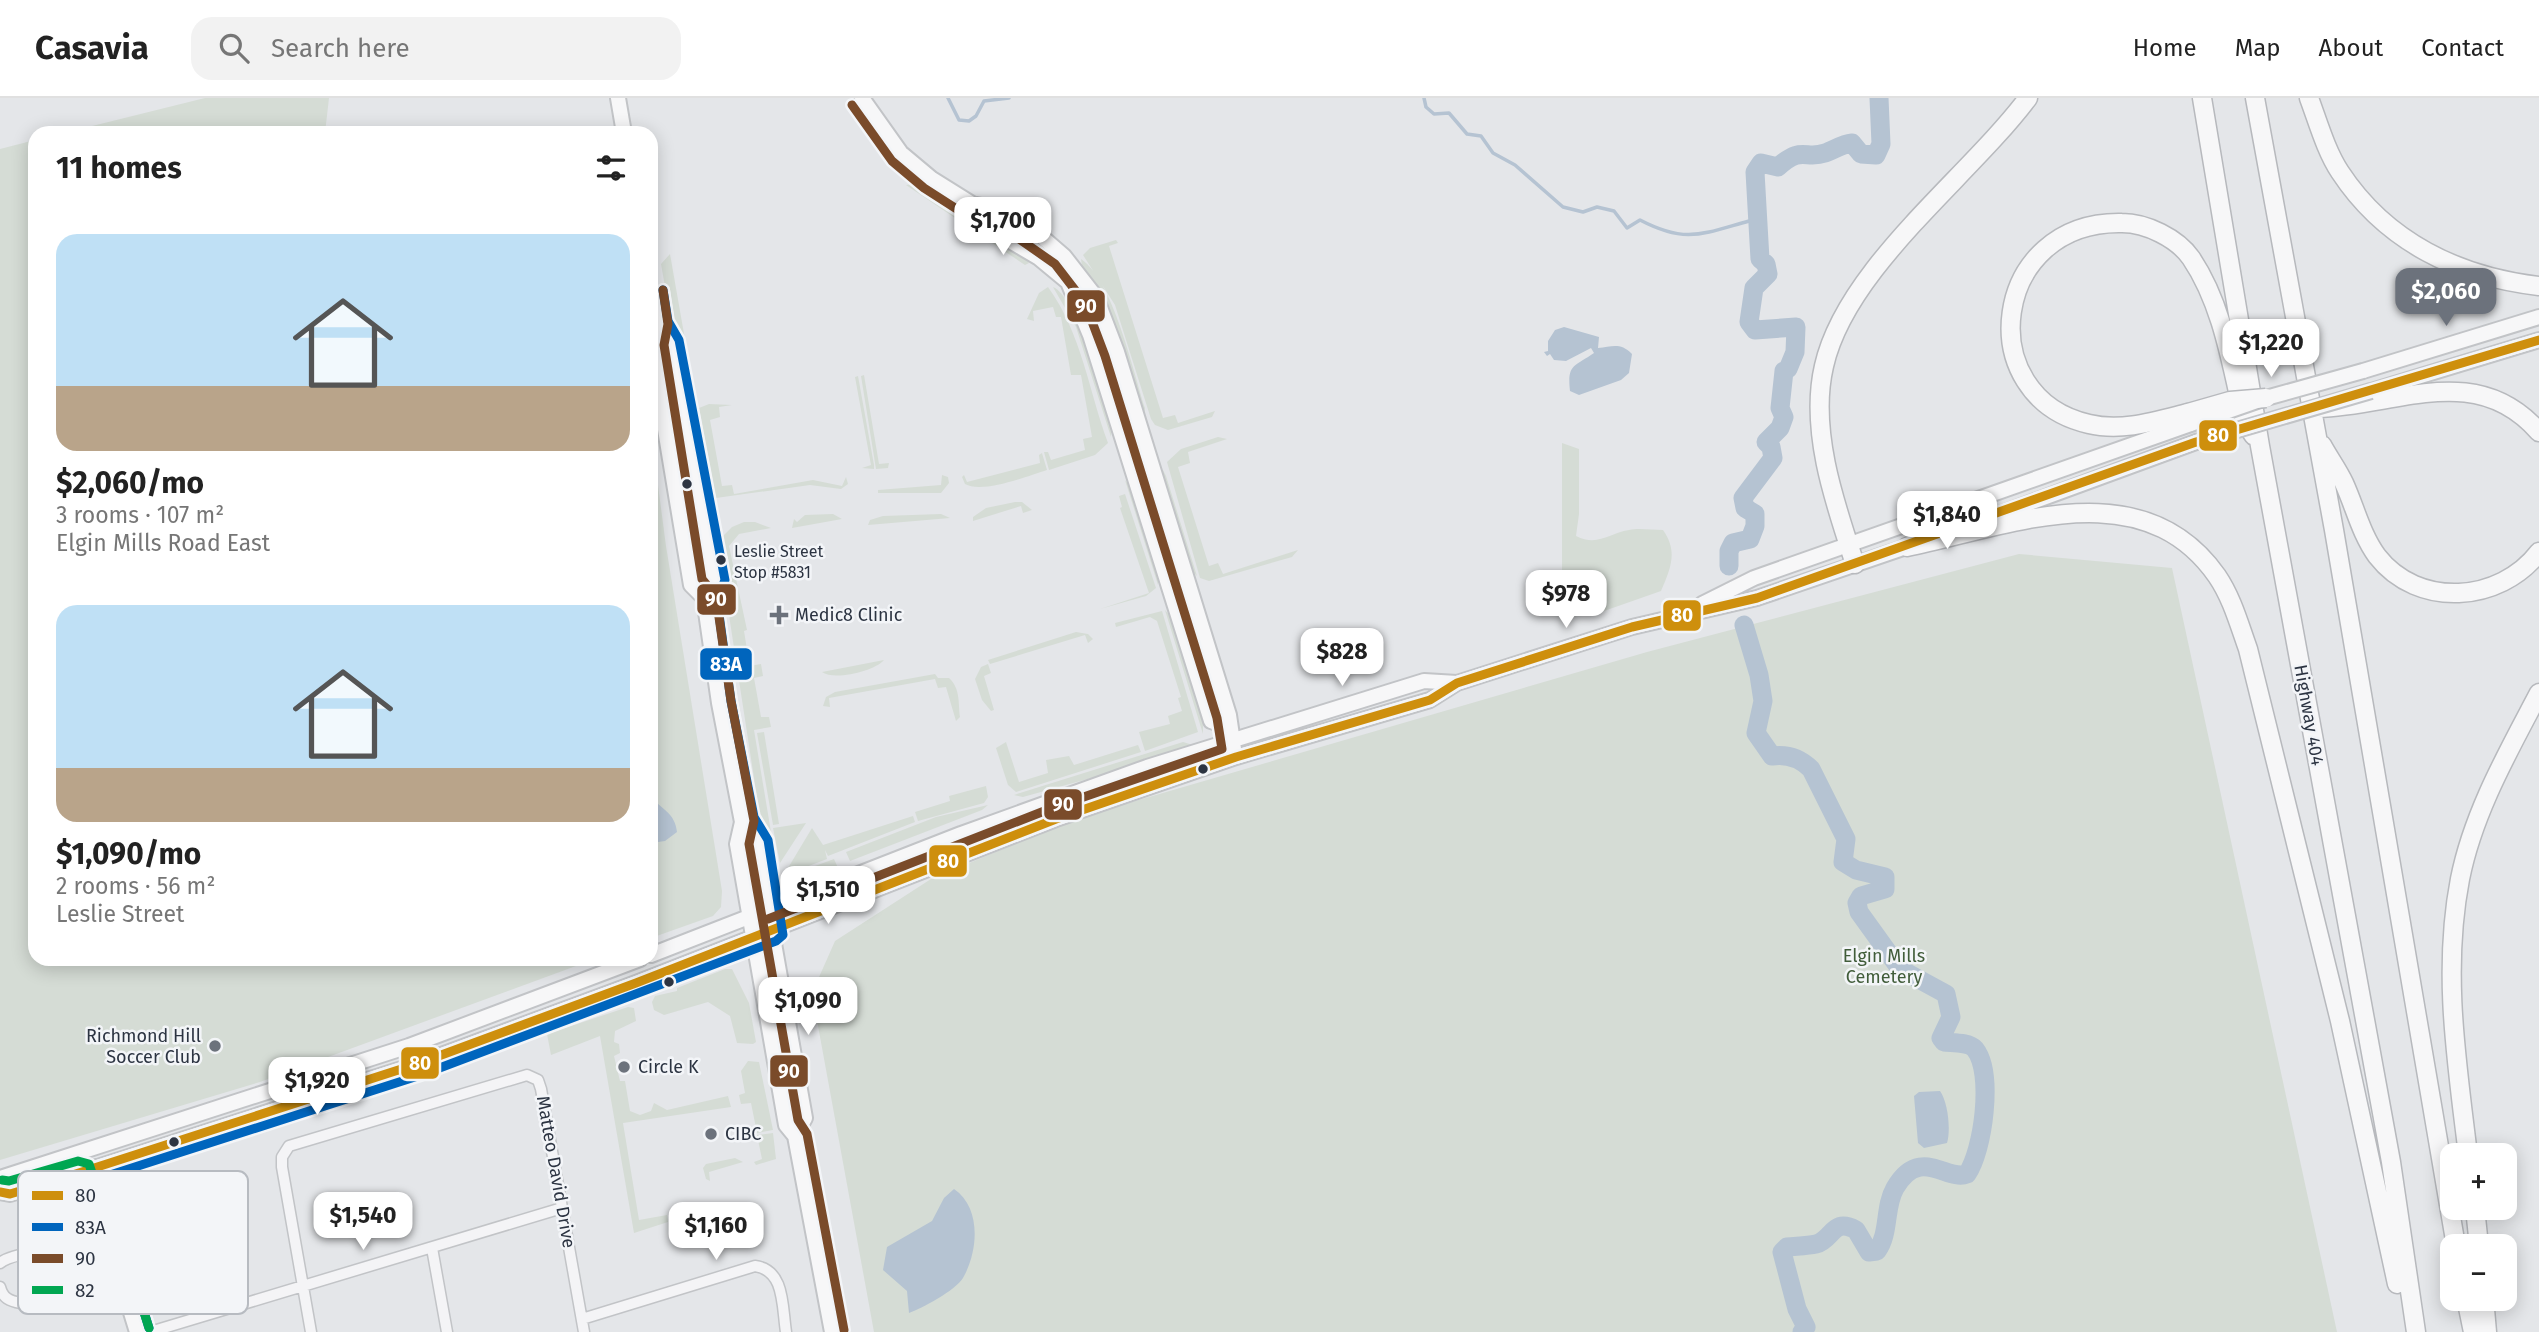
<!DOCTYPE html>
<meta charset="utf-8">
<style>
:root{--surface:#fff;--page:#f2f2f2;--text:#222;--muted:#767676;--line:#e0e0e0;--accent:#6c727c}
body{margin:0;font-family:"Fira Sans",sans-serif;background:var(--page);color:var(--text);height:100vh;display:flex;flex-direction:column;font-size:26px;white-space:nowrap}
*{box-sizing:border-box;margin:0}
p{font-size:23px;color:var(--muted)}
.icon{flex:none;width:38px;height:38px;fill:none;stroke:currentColor;stroke-width:2;stroke-linecap:round;stroke-linejoin:round}
.map{position:relative;flex:1;overflow:hidden}
.panel{position:absolute;left:28px;top:28px;width:630px;height:840px;display:flex;flex-direction:column;background:var(--surface);border-radius:21px;box-shadow:0 4px 18px #0003}
.panel>*{flex:none}
.fabs{position:absolute;left:2440px;top:1045px;display:grid;gap:14px}
.fabs a{display:grid;place-items:center;width:77px;height:77px;border-radius:14px;background:var(--surface);box-shadow:0 4px 18px #0003;font-size:35px}
.price{position:absolute;translate:-50% -60px;padding:0 16px;border-radius:14px;background:#fff;color:#222;font-size:23px;line-height:46px;filter:drop-shadow(0 2px 4px #0008)}
.price::after{content:'';position:absolute;left:50%;top:42px;width:21px;height:16px;margin-left:-10px;background:inherit;clip-path:polygon(0 0,100% 0,50% 100%)}
.price.on{background:var(--accent);color:#fff}
ul{padding:0;list-style:none}
li{display:grid;align-content:center;gap:14px;height:371px;padding:0 28px}
li span{display:grid;place-items:center;height:217px;border-radius:21px;color:#555}
li>.icon{margin-inline-start:auto}
span .icon{width:126px;height:126px;fill:#fffc;stroke-width:1}
li b{font-size:30px}
h2{display:flex;justify-content:space-between;align-items:center;height:84px;padding:0 28px;font-size:30px}
header{display:flex;align-items:center;gap:42px;box-sizing:border-box;height:98px;padding:0 35px;background:var(--surface);border-bottom:2px solid var(--line)}
header strong{font-size:33px}
nav{display:flex;gap:38px;margin-inline-start:auto;font-size:24px}
.search{width:490px;height:63px;background:var(--page);display:flex;align-items:center;gap:18px;box-sizing:border-box;padding:0 24px;border-radius:21px;color:var(--muted);font-size:26px}
.map>svg:first-child{display:block}
.green{fill:#d5dcd5}
.water{fill:#b5c3d2}
.lines{fill:none;stroke-linecap:round;stroke-linejoin:round}
.stream{stroke:#b5c3d2;stroke-width:3.5}
.river{stroke:#b5c3d2;stroke-width:19}
.street-casing{stroke:#c2c4c7;stroke-width:13}
.secondary-casing{stroke:#c2c4c7;stroke-width:18}
.highway-casing{stroke:#b7b9bd;stroke-width:21}
.street{stroke:#f4f4f6;stroke-width:10}
.secondary{stroke:#f7f7f8;stroke-width:14}
.highway{stroke:#f7f7f8;stroke-width:18}
.secondary-bridge-casing{stroke:#c2c4c7;stroke-width:18;stroke-linecap:butt}
.highway-bridge-casing{stroke:#b7b9bd;stroke-width:21;stroke-linecap:butt}
.secondary-bridge{stroke:#f7f7f8;stroke-width:14}
.highway-bridge{stroke:#f7f7f8;stroke-width:18}
.bus-1-casing{stroke:#f3f5f8;stroke-width:14}
.bus-2-casing{stroke:#f3f5f8;stroke-width:14}
.bus-3-casing{stroke:#f3f5f8;stroke-width:14}
.bus-4-casing{stroke:#f3f5f8;stroke-width:14}
.bus-1{stroke:#ce8f0d;stroke-width:9}
.bus-2{stroke:#0065bd;stroke-width:9}
.bus-3{stroke:#7a4b2a;stroke-width:9}
.bus-4{stroke:#00a651;stroke-width:9}
.bus-dot{fill:#2c3442;stroke:#f3f5f8;stroke-width:2.5}
.poi-dot{fill:#6c727c;stroke:#f3f5f8;stroke-width:2.5}
.labels{text-anchor:middle;dominant-baseline:central;stroke-width:5;stroke-linejoin:round;paint-order:stroke}
.bus-label{font-size:16px;fill:#2c3442;stroke:#f3f5f8;text-anchor:start}
.poi-label{font-size:18px;fill:#2c3442;stroke:#f3f5f8;text-anchor:start}
.street-label{font-size:18px;fill:#2c3442;stroke:#f3f5f8}
.park-label{font-size:18px;fill:#415d3a;stroke:#f3f5f8}
.key{fill:#f3f5f8;stroke:#b7bbc1;stroke-width:2}
.key-label{font-size:19px;fill:#2c3442}
.line-badge{stroke:#f3f5f8;stroke-width:2.5}
.badge-label{font-size:19px;text-anchor:middle;font-weight:bold;fill:#fff}
</style>
<header>
<strong>Casavia</strong>
<div class="search"><svg class="icon" aria-label="search" viewBox="0 0 24 24"><circle cx="10" cy="10" r="6"/><path d="M15 15l6 6"/></svg>Search here</div>
<nav><a>Home</a><a>Map</a><a>About</a><a>Contact</a></nav>
</header>
<div class="map">
<svg width="2539" height="1234" viewBox="0 0 2539 1234">
<rect width="100%" height="100%" fill="#e4e6e9"/>
<path class="green" d="M205,0H329L325,35H64Z
M35,42V861H595L260,984L0,1062V51Z
M915,86L1025,160L1029,165L1025,167L906,87Z
M1116,142L1118,145L1109,148L1163,320L1175,317L1178,325L1215,313L1212,319L1168,332L1155,327L1151,321L1115,207L1083,157L1090,150Z
M670,156L693,287V292L684,286L681,279L661,166Z
M1081,161C1113,182 1133,273 1145,310L1144,319L1108,210L1082,168Z
M1048,189C1082,236 1089,294 1108,345L1095,357L1049,372L1044,354H1048L1051,362L1085,352L1083,341L1092,339L1081,277H1071L1061,219H1056L1053,209L1033,213L1034,223L1027,221L1039,195Z
M1053,189C1076,197 1114,314 1111,339L1076,229Z
M864,277L879,366L889,365L888,370L876,371L861,278Z
M858,278L874,367V371L862,370L871,367L855,279Z
M709,306L732,307L719,309L720,319L710,322L722,388L732,387L734,396L813,382L842,388L846,379L848,386L841,391L810,387L716,400L699,310Z
M697,313L698,317L711,394L706,389L702,391L689,326Z
M651,334L666,448L722,793L721,809L713,818L651,840Z
M1218,339L1227,341L1188,354L1190,365L1178,369L1209,468L1218,465L1223,476L1298,452L1292,459L1209,483L1200,480L1167,364L1181,351Z
M1562,345L1579,351V416L1576,438C1598,449 1609,435 1629,432C1639,430 1652,432 1663,432C1678,453 1671,470 1661,493L1604,513L1589,482L1562,487Z
M1042,355L1047,372C1028,378 982,396 965,386L962,379L964,377L967,384L1040,365L1039,357Z
M1163,372L1166,378L1197,478L1192,473L1164,387Z
M942,377L948,379L949,385L941,395H878V392L941,387Z
M1125,382L1130,389L1158,475V487Z
M1125,396L1156,490L1146,498L1100,511L1149,495L1120,410L1122,409L1119,398Z
M1015,404H1022L1032,412L1023,415L1021,408L973,423V419L986,410Z
M833,416L842,421L792,430L794,421L797,424L805,417Z
M941,416L950,420L868,427L870,422L883,418Z
M744,424H755L771,430L739,436L729,448L747,532L744,533L749,564L743,565L744,569L761,566L763,578L754,580L761,619H769L771,629L754,632L777,770L773,776L767,765L723,478L728,477L721,440L732,429Z
M2019,456L2172,470L2337,1234H874L812,895L835,843L931,781L1077,720L1647,554Z
M1165,512L1172,520L1203,619V636Z
M1162,513L1198,634L1145,653L1139,634L1170,626L1168,618L1182,613L1178,600L1181,599L1157,523L1150,519L1116,529L1115,525Z
M1076,534L1088,536L1093,541L1088,545L1085,537L990,566L988,562Z
M884,562C875,573 834,583 822,574Z
M988,566L991,575L984,578L994,612L991,613L982,602L975,581L981,569Z
M935,576L938,580H949C961,591 958,606 960,619L956,623L946,589L938,590L935,581L829,600L830,609L823,608L826,599L835,594Z
M764,634L779,726L773,727L757,635Z
M1006,644L1019,684L1048,675L1046,662L1069,658L1074,667L1138,647L1141,654L1016,694L1008,687L996,650Z
M1183,644L1196,648L1152,663L1023,699L1014,697Z
M986,688L988,699L984,705L918,723L915,714L950,703L949,698Z
M988,707L982,712L850,763L846,754L936,719Z
M913,718L915,724L828,758L825,752L827,761L793,774L788,770L812,730L823,747Z
M806,725L780,765L773,730Z
M834,761L838,770L803,784L789,785L791,777Z
M725,871H732L749,905L756,944L753,946L737,945L730,918L708,904L664,917L654,912L652,904L655,898L677,893V890Z
M628,909L634,910L636,923L615,933L614,944L619,946L620,955L614,958L620,983H625L630,1013L640,1017L651,1013L654,1005L667,1012L728,998L731,1009L623,1025L639,1122L667,1117L668,1124L634,1135L600,938L551,957L547,936Z
M748,963L759,964L773,1032L757,1035L751,1005L741,1006L739,997L745,995L741,973Z
M773,1035L776,1061L756,1067L754,1064L762,1061L757,1037Z
M735,1060L743,1064L709,1074L710,1083L706,1081L703,1070L706,1066Z"/>
<path class="water" d="M1564,229L1599,239L1598,250C1612,249 1620,244 1632,256L1629,275L1621,282L1579,297L1570,293C1567,266 1574,269 1594,255L1591,250L1566,263L1554,262L1550,256L1547,258L1544,254L1548,253V243L1555,232Z
M1748,526L1752,531L1759,577L1746,550L1743,527Z
M651,698C661,712 675,714 677,734L665,743L651,745Z
M1940,993C1948,1004 1951,1032 1947,1045L1924,1050L1918,1045L1914,998L1919,994Z
M954,1091C982,1110 978,1154 963,1180C956,1192 921,1211 909,1215L907,1193L883,1172L887,1149L932,1123L944,1100Z"/>
<g class="lines">
<path class="stream" d="M948,0L959,22L969,23L976,18L984,3L1009,0
M1424,0L1426,9L1434,16L1449,15L1467,36L1481,38L1493,55L1515,67L1563,109L1583,114L1597,109L1614,113L1627,130L1640,122C1686,146 1702,136 1749,123L1757,125"/>
<path class="river" d="M1729,468V453L1733,445L1750,441L1755,428V416L1745,410L1743,400L1773,360L1771,349L1766,344L1780,330L1784,319L1780,310L1784,273L1788,271L1795,254L1796,229L1755,232L1749,224L1754,190L1768,176L1766,166L1760,161L1755,74L1761,65L1778,69C1802,47 1805,62 1825,55C1834,52 1842,46 1852,45L1861,56L1876,57L1881,46L1879,0
M1744,527L1759,577L1763,603L1756,635L1772,658C1786,656 1799,659 1811,671L1846,741L1843,764L1856,772L1885,779V791L1861,798L1857,805L1859,814L1900,871L1946,896L1951,919L1941,940L1944,944C1953,945 1969,944 1975,951C1994,975 1983,1053 1967,1076C1947,1084 1920,1047 1895,1090C1884,1109 1890,1135 1877,1153L1869,1154L1856,1132C1832,1119 1833,1142 1816,1146C1807,1148 1796,1148 1787,1149L1782,1154L1797,1211L1806,1229L1802,1234"/>
<defs>
<path id="street" d="M432,1150L447,1234
M0,1165C7,1159 17,1158 27,1155C58,1145 56,1167 64,1191
M0,1189C3,1200 9,1203 21,1205L118,1174
M582,1221L755,1168C785,1172 782,1208 786,1234
M150,1234L562,1110
M311,1234L282,1069V1059L289,1048L527,977L538,982L541,991L584,1234"/>
<path id="secondary" d="M618,0L624,35
M862,0L901,55L932,81L972,106L1000,112L1042,139L1064,158L1096,199L1117,254L1229,617L1234,651
M972,106L983,127L1039,160L1068,184L1090,237L1211,623L1229,629
M651,194L656,227L667,244L713,484L704,500L719,605L742,724L756,744L805,1020L795,1038
M656,227L651,247L691,487L704,500
M2363,273L2539,219
M2371,293L2539,242
M1967,428L2196,344
M1702,506L1754,480L2191,326
M742,724L737,746L786,1027L795,1038L832,1234
M651,857L961,736L1147,669L1424,583L1457,585
M77,1067L103,1147L114,1159
M96,1069L114,1159L137,1234
M0,1080L409,948L640,861
M0,1094L10,1096L60,1081L417,966L636,885L1056,721L1236,659L1430,602L1457,585L1632,529L1757,500L1915,446"/>
<path id="highway" d="M2202,0L2260,348L2391,1064L2416,1234
M2255,0L2334,432L2456,1148
M2309,0C2318,24 2326,53 2340,74C2386,144 2459,179 2539,188
M2318,310C2397,308 2476,262 2539,334
M2188,315C2156,323 2122,334 2089,326C1970,299 1991,122 2122,125C2146,125 2177,140 2191,160C2223,207 2232,270 2245,325L2254,338
M2322,347C2329,360 2338,372 2344,385C2355,409 2361,436 2377,458C2418,511 2500,505 2539,454
M1907,449C2009,428 2142,371 2217,478C2232,500 2239,526 2248,551L2340,923L2397,1186
M1855,466C1835,406 1809,332 1824,268C1846,170 1968,80 2028,0
M2468,1057C2457,965 2442,874 2460,781C2473,715 2508,654 2539,595
M2475,1110L2479,1148
M2466,1200L2473,1234
M2484,1200L2487,1234"/>
</defs>
<use href="#street" class="street-casing"/>
<use href="#secondary" class="secondary-casing"/>
<use href="#highway" class="highway-casing"/>
<use href="#street" class="street"/>
<use href="#secondary" class="secondary"/>
<use href="#highway" class="highway"/>
<defs>
<path id="secondary-bridge" d="M2191,326L2266,300L2363,273
M2196,344L2371,293"/>
<path id="highway-bridge" d="M2188,315L2230,303L2266,300"/>
</defs>
<use href="#secondary-bridge" class="secondary-bridge-casing"/>
<use href="#highway-bridge" class="highway-bridge-casing"/>
<use href="#secondary-bridge" class="secondary-bridge"/>
<use href="#highway-bridge" class="highway-bridge"/>
<defs>
<path id="bus-1" d="M0,1094L10,1096L60,1081L417,966L636,885L1056,721L1236,659L1430,602L1457,585L1632,529L1757,500L2196,344L2539,242"/>
<path id="bus-2" d="M149,1230L126,1156L110,1077L421,977L776,843L783,837L768,742L754,719L731,603L717,502L725,482L679,242L668,223L663,192"/>
<path id="bus-3" d="M663,192L668,226L664,247L702,481L716,498L731,603L754,723L749,746L798,1022L807,1036L844,1232
M768,821L1052,710L1222,651L1217,620L1105,258L1085,205L1055,166L995,124L966,117L924,90L892,63L852,7"/>
<path id="bus-4" d="M2,1082L9,1083L78,1063L89,1066L114,1141L125,1154L149,1230"/>
</defs>
<use href="#bus-1" class="bus-1-casing"/>
<use href="#bus-2" class="bus-2-casing"/>
<use href="#bus-3" class="bus-3-casing"/>
<use href="#bus-4" class="bus-4-casing"/>
<use href="#bus-1" class="bus-1"/>
<use href="#bus-2" class="bus-2"/>
<use href="#bus-3" class="bus-3"/>
<use href="#bus-4" class="bus-4"/>
</g>
<g class="bus-dot">
<circle cx="687" cy="386" r="6"/>
<circle cx="721" cy="462" r="6"/>
<circle cx="1203" cy="671" r="6"/>
<circle cx="669" cy="884" r="6"/>
<circle cx="174" cy="1044" r="6"/>
</g>
<g class="poi-dot">
<path d="M775.5 506.5h7v7h7v7h-7v7h-7v-7h-7v-7h7z"/>
<circle cx="215" cy="948" r="7"/>
<circle cx="624" cy="969" r="7"/>
<circle cx="711" cy="1036" r="7"/>
</g>
<g class="labels">
<g class="bus-label">
<text x="734" y="453">Leslie Street<tspan x="734" dy="21">Stop #5831</tspan></text>
</g>
<g class="poi-label">
<text x="795" y="517">Medic8 Clinic</text>
<text x="201" y="938" text-anchor="end">Richmond Hill<tspan x="201" dy="21">Soccer Club</tspan></text>
<text x="638" y="969">Circle K</text>
<text x="725" y="1036">CIBC</text>
</g>
<g class="street-label">
<text transform="translate(2309 617) rotate(80)">Highway 404</text>
<text transform="translate(556 1074) rotate(80)">Matteo David Drive</text>
</g>
<g class="park-label">
<text x="1884" y="858">Elgin Mills<tspan x="1884" dy="21">Cemetery</tspan></text>
</g>
</g>
<rect x="18" y="1073" width="230" height="143" rx="10" class="key"/>
<rect x="32" y="1093" width="31" height="9" fill="#ce8f0d"/>
<rect x="32" y="1125" width="31" height="8" fill="#0065bd"/>
<rect x="32" y="1156" width="31" height="9" fill="#7a4b2a"/>
<rect x="32" y="1188" width="31" height="8" fill="#00a651"/>
<g class="key-label">
<text x="75" y="1104">80</text>
<text x="75" y="1136">83A</text>
<text x="75" y="1167">90</text>
<text x="75" y="1199">82</text>
</g>
<g class="line-badge">
<rect x="1066" y="191" width="40" height="34" rx="7" fill="#7a4b2a"/>
<rect x="2198" y="321" width="40" height="33" rx="7" fill="#ce8f0d"/>
<rect x="696" y="485" width="41" height="33" rx="7" fill="#7a4b2a"/>
<rect x="1662" y="501" width="40" height="33" rx="7" fill="#ce8f0d"/>
<rect x="699" y="549" width="54" height="34" rx="7" fill="#0065bd"/>
<rect x="1043" y="690" width="40" height="33" rx="7" fill="#7a4b2a"/>
<rect x="928" y="746" width="40" height="34" rx="7" fill="#ce8f0d"/>
<rect x="400" y="948" width="40" height="34" rx="7" fill="#ce8f0d"/>
<rect x="769" y="956" width="40" height="34" rx="7" fill="#7a4b2a"/>
</g>
<g class="badge-label">
<text x="1086" y="215">90</text>
<text x="2218" y="344">80</text>
<text x="716" y="508">90</text>
<text x="1682" y="524">80</text>
<text x="726" y="573">83A</text>
<text x="1063" y="713">90</text>
<text x="948" y="770">80</text>
<text x="420" y="972">80</text>
<text x="789" y="980">90</text>
</g>
</svg>
<div class="fabs">
<a>+</a>
<a>−</a>
</div>
<b class="price" style="left:1003px;top:159px">$1,700</b>
<b class="price on" style="left:2446px;top:230px">$2,060</b>
<b class="price" style="left:2271px;top:281px">$1,220</b>
<b class="price" style="left:1947px;top:453px">$1,840</b>
<b class="price" style="left:1566px;top:532px">$978</b>
<b class="price" style="left:1342px;top:590px">$828</b>
<b class="price" style="left:828px;top:828px">$1,510</b>
<b class="price" style="left:808px;top:939px">$1,090</b>
<b class="price" style="left:317px;top:1019px">$1,920</b>
<b class="price" style="left:363px;top:1154px">$1,540</b>
<b class="price" style="left:716px;top:1164px">$1,160</b>
<section class="panel">
<h2>11 homes<svg class="icon" aria-label="filters" viewBox="0 0 24 24"><path d="M4 7h16M4 17h16"/><circle cx="9" cy="7" r="2"/><circle cx="15" cy="17" r="2"/></svg></h2>
<ul>
<li><span style="background:linear-gradient(#bfe0f5 70%,#b9a48a 0)"><svg class="icon" aria-label="home" viewBox="0 0 24 24"><path d="M3 11l9-7 9 7M6 9v11h12V9"/></svg></span><div><b>$2,060/mo</b><p>3 rooms · 107 m²</p><p>Elgin Mills Road East</p></div></li>
<li><span style="background:linear-gradient(#bfe0f5 75%,#b9a48a 0)"><svg class="icon" aria-label="home" viewBox="0 0 24 24"><path d="M3 11l9-7 9 7M6 9v11h12V9"/></svg></span><div><b>$1,090/mo</b><p>2 rooms · 56 m²</p><p>Leslie Street</p></div></li>
</ul>
</section>
</div>
